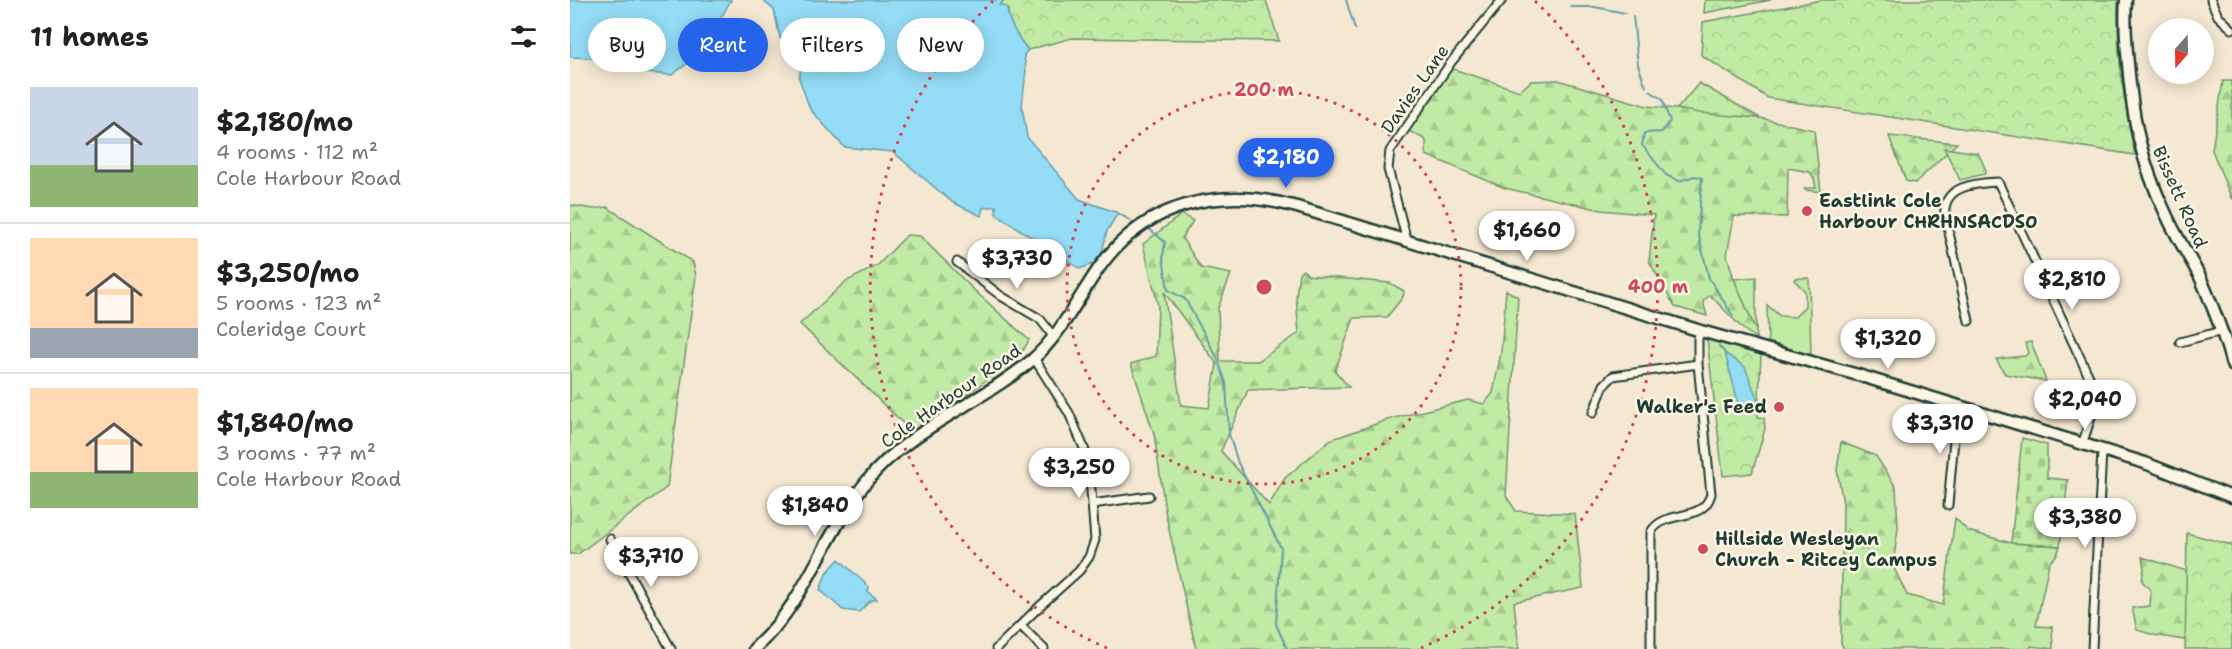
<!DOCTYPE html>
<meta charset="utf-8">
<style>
:root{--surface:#fff;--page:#f2f2f2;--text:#202124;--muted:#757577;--line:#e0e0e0;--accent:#2563eb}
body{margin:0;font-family:"Shantell Sans",sans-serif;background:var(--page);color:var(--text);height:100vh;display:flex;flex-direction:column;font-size:22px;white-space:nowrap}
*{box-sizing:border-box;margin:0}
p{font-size:20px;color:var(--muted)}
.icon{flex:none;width:33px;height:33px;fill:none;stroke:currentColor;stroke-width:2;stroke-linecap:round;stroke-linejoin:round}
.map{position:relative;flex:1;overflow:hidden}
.sheet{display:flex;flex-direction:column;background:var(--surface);width:570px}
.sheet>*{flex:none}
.hud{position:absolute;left:18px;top:18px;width:570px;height:54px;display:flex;gap:12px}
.needle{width:39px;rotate:200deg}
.tools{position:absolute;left:1578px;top:18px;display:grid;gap:12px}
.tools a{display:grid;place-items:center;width:66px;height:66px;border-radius:50%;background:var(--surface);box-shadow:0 3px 15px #0003;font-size:30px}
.price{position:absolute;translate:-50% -51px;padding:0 14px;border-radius:21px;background:#fff;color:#222;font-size:20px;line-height:39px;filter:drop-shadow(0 2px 3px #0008)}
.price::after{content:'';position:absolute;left:50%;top:36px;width:18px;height:14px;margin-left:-9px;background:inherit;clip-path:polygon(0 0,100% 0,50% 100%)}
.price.on{background:var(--accent);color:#fff}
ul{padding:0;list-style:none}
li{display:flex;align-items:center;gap:18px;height:150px;padding:0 30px}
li+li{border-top:2px solid var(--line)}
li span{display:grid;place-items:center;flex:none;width:168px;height:120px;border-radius:0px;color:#555}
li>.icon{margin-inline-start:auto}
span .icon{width:72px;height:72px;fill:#fffc;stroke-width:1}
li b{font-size:26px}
h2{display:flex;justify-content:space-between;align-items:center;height:72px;padding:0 30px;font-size:26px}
.pill{padding:0 21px;border-radius:27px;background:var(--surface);box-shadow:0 3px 15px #0003;font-size:21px;line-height:54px}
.pill.on{background:var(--accent);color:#fff}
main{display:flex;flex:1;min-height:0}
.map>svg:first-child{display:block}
.grass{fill:#c1eaa5;stroke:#70946c;stroke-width:1.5}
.forest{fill:url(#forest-firs);stroke:#70946c;stroke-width:1.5;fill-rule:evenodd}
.cemetery{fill:url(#cemetery-stones);stroke:#70946c;stroke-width:1.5}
.park{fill:url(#park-crowns);stroke:#70946c;stroke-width:1.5}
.water{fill:#94dbf6;stroke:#659ca8;stroke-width:1.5}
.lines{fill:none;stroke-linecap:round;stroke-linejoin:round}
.stream{stroke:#659ca8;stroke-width:2}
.minor-casing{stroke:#1f3d34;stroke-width:11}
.secondary-casing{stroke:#1f3d34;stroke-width:15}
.minor{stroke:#fcf5e5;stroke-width:7}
.secondary{stroke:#fcf5e5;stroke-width:10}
.ring{fill:none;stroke:#d1495b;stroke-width:3;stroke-dasharray:3 6}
.poi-dot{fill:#d1495b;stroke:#fcf5e5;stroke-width:2}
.labels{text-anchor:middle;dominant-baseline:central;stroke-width:5;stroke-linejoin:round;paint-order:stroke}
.street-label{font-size:18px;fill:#1f3d34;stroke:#fcf5e5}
.poi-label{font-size:18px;font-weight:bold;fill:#1f3d34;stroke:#fcf5e5;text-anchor:start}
.centre{fill:#d1495b;stroke:#fcf5e5;stroke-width:3}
.ring-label{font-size:18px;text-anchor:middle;font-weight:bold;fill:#d1495b;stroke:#fcf5e5;stroke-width:5;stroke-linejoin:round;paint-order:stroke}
</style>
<main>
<section class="sheet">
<h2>11 homes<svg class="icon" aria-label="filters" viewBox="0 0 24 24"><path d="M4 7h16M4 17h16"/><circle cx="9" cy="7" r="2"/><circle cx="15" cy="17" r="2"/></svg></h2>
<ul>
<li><span style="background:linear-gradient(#c9d6e8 65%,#8fb573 0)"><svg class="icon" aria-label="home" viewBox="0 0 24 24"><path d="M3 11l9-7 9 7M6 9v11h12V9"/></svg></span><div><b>$2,180/mo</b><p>4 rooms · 112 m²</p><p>Cole Harbour Road</p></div></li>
<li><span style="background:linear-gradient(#ffd9b3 75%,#9aa5b1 0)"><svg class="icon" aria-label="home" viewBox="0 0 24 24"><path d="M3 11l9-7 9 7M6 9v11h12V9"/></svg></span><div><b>$3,250/mo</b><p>5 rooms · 123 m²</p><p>Coleridge Court</p></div></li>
<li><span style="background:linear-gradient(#ffd9b3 70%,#8fb573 0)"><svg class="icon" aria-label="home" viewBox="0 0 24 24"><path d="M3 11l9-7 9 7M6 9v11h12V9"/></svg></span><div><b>$1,840/mo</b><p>3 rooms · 77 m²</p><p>Cole Harbour Road</p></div></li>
</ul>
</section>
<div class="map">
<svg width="1662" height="649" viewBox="0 0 1662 649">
<defs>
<pattern id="forest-firs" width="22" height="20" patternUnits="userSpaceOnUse" patternTransform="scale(1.5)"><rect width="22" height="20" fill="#c1eaa5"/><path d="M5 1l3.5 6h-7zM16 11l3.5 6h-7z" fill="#a5ca8f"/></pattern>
<pattern id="cemetery-stones" width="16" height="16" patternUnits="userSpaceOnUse" patternTransform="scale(1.5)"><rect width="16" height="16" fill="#c1eaa5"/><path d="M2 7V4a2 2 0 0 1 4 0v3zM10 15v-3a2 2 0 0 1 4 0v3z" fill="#a5ca8f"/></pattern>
<pattern id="park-crowns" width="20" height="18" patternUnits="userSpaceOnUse" patternTransform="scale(1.5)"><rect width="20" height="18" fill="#c1eaa5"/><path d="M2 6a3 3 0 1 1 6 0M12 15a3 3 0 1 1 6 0" fill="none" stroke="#a5ca8f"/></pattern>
</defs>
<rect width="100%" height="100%" fill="#f5e8d3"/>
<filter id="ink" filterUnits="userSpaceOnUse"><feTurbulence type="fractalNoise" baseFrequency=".0167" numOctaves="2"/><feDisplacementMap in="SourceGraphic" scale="12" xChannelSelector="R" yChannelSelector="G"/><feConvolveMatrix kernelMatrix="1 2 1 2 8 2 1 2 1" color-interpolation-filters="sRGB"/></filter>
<g filter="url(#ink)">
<path class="grass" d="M1186,277V331L1164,279Z
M1225,278H1239L1241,355L1198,342L1197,305L1210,316L1225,317L1235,306V291L1224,280Z"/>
<path class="forest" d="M880,68L950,91L961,81L988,80L1077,106L1190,118L1244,130L1251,192L1235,190L1234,188H1246L1244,178L1240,172L1218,168L1217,217L1164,216L1157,255L1164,279L1186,331V338L1173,329L1140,295L1133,301L1137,316L1105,307L1079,261L1084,215L1031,210L935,188L856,155V140L839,131Z
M1653,81H1662V200L1642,150Z
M1319,136L1387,143L1345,183L1336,181Z
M0,205L23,209L37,207L123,262L126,276L97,487L8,554H0Z
M612,214L623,221L612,238L631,268L661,274L648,308L650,361H688L729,333L726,297L729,273L733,270L738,275L820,283L834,291L833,297L817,317L784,318L765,371L779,387L678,390L651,451L699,505L715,478L760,440L820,419L898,400L914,404L923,393L931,353L936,290L948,297L936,496L946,511L1005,514L1013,588L944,602L949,649H626L596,516L584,434L561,364L586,356L588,305L573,244ZM594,292L647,364L639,408L611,405Z
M337,235L350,236L405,291L459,340L452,353L350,430L337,427L230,324L275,282L307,266Z
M1461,342L1476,381L1435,374L1426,359L1455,356L1458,353L1455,343Z
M1271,442L1306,456L1326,487L1328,528L1323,566L1337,595L1373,605L1385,518L1398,531L1441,543L1490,546L1487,555L1479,563L1466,626L1482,627L1483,649L1461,646L1460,649H1274L1271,643L1273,503L1267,470Z
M1572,557L1620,572V641L1584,635L1567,630L1562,608L1580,606L1581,591L1572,581L1574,568Z"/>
<path class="cemetery" d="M1452,438L1477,445V478L1498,480L1490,546L1441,543Z"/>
<path class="park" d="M434,0H696L709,41L502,38L458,50C449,40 437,22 438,8L430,5Z
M1135,0H1201L1134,13Z
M1252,0H1548C1546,51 1554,105 1565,155L1198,98L1131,55L1133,22Z
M1129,83L1190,118L1129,113L1107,109Z
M1374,148L1408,153L1416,170L1415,174L1390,180Z
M1137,339L1191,355L1188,417L1194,418L1195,429L1182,473L1153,476Z
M1617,533L1662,545V649H1615Z"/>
<path class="water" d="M0,0H161L130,54L102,75L74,73L21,58L0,57Z
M192,0H434L430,5L437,7C438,22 449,39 458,50L454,55L456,71L452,106L457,137L509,199L548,213L537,231L530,261L510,269L426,214V206L413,208L411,216L382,202L323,152L274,147L240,109L229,78L233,54L210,38L204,10Z
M1155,353L1175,367L1187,398V412L1180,410L1168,402Z
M269,559L299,587L298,592L307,599L300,601L289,612L273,610L250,590L256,574Z"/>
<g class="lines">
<path class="stream" d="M776,0L785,29
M1000,7H1025L1055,13
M1063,16L1068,65L1076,87
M1080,91L1092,99L1100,121L1092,132L1074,133L1072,145L1096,175L1109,181L1125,176L1132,178L1128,233L1139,278L1163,316
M548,213L566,224
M577,227L595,242L593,257L598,290L615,299L647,357L656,383L659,434L668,463L711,548L706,624L717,649
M1149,346L1155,353"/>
<defs>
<path id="minor" d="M1641,0L1648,16L1662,29
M837,241L818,169L820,151L882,61L932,0
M387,262L431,296L470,319L483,336
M1399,321L1375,215C1372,186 1405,183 1428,182L1521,381L1525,405L1512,445
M1610,342L1652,331
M1023,413L1034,385L1043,376L1128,364
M522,504L579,496
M1378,505L1387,407
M40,539L101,649
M451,626L474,649
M426,649L471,605L509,571L519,557L525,540L519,466L514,448L499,413L464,358
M1081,649V532C1095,508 1133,524 1141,494L1128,364V338L1131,331
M1522,649L1532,451"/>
<path id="secondary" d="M1556,0C1554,22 1556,43 1558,64C1563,121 1571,162 1596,214C1606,237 1620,257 1631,279C1643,307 1655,336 1662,365
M184,649C239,599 252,536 297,481C340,428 411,403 462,360C490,336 508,298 529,268C576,201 652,186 727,207L1131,331L1288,375L1575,463L1662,497"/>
</defs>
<use href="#minor" class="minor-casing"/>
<use href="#secondary" class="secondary-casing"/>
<use href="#minor" class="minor"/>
<use href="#secondary" class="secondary"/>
</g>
</g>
<g class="ring">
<circle cx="694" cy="287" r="197"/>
<path d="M537 648A394 394 0 0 1 423 1M965 1A394 394 0 0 1 851 648"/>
</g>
<g class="poi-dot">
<circle cx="1237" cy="211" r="6"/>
<circle cx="1209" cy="407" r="6"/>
<circle cx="1133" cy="549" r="6"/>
</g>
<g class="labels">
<g class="street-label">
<text transform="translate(845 89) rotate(-55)">Davies Lane</text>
<text transform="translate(1610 197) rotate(66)">Bissett Road</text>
<text transform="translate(381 396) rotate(-35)">Cole Harbour Road</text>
</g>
<g class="poi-label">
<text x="1249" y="201">Eastlink Cole<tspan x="1249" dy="21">Harbour CHRHNSACDS0</tspan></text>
<text x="1197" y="407" text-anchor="end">Walker's Feed</text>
<text x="1145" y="539">Hillside Wesleyan<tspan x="1145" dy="21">Church - Ritcey Campus</tspan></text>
</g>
</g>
<circle cx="694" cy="287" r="9" class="centre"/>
<g class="ring-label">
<text x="694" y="96">200 m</text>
<text x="1088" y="293">400 m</text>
</g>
</svg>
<div class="tools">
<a><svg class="needle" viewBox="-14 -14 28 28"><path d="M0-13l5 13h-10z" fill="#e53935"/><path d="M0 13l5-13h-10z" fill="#757577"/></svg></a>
</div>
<b class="price on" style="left:716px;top:189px">$2,180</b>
<b class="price" style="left:957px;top:262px">$1,660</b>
<b class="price" style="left:447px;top:290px">$3,730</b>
<b class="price" style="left:1502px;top:311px">$2,810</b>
<b class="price" style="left:1318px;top:370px">$1,320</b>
<b class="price" style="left:1515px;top:431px">$2,040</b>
<b class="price" style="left:1370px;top:455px">$3,310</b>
<b class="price" style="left:509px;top:499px">$3,250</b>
<b class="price" style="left:245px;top:537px">$1,840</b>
<b class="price" style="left:1515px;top:549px">$3,380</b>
<b class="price" style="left:81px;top:588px">$3,710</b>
<div class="hud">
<a class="pill">Buy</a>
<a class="pill on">Rent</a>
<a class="pill">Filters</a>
<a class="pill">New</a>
</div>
</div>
</main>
